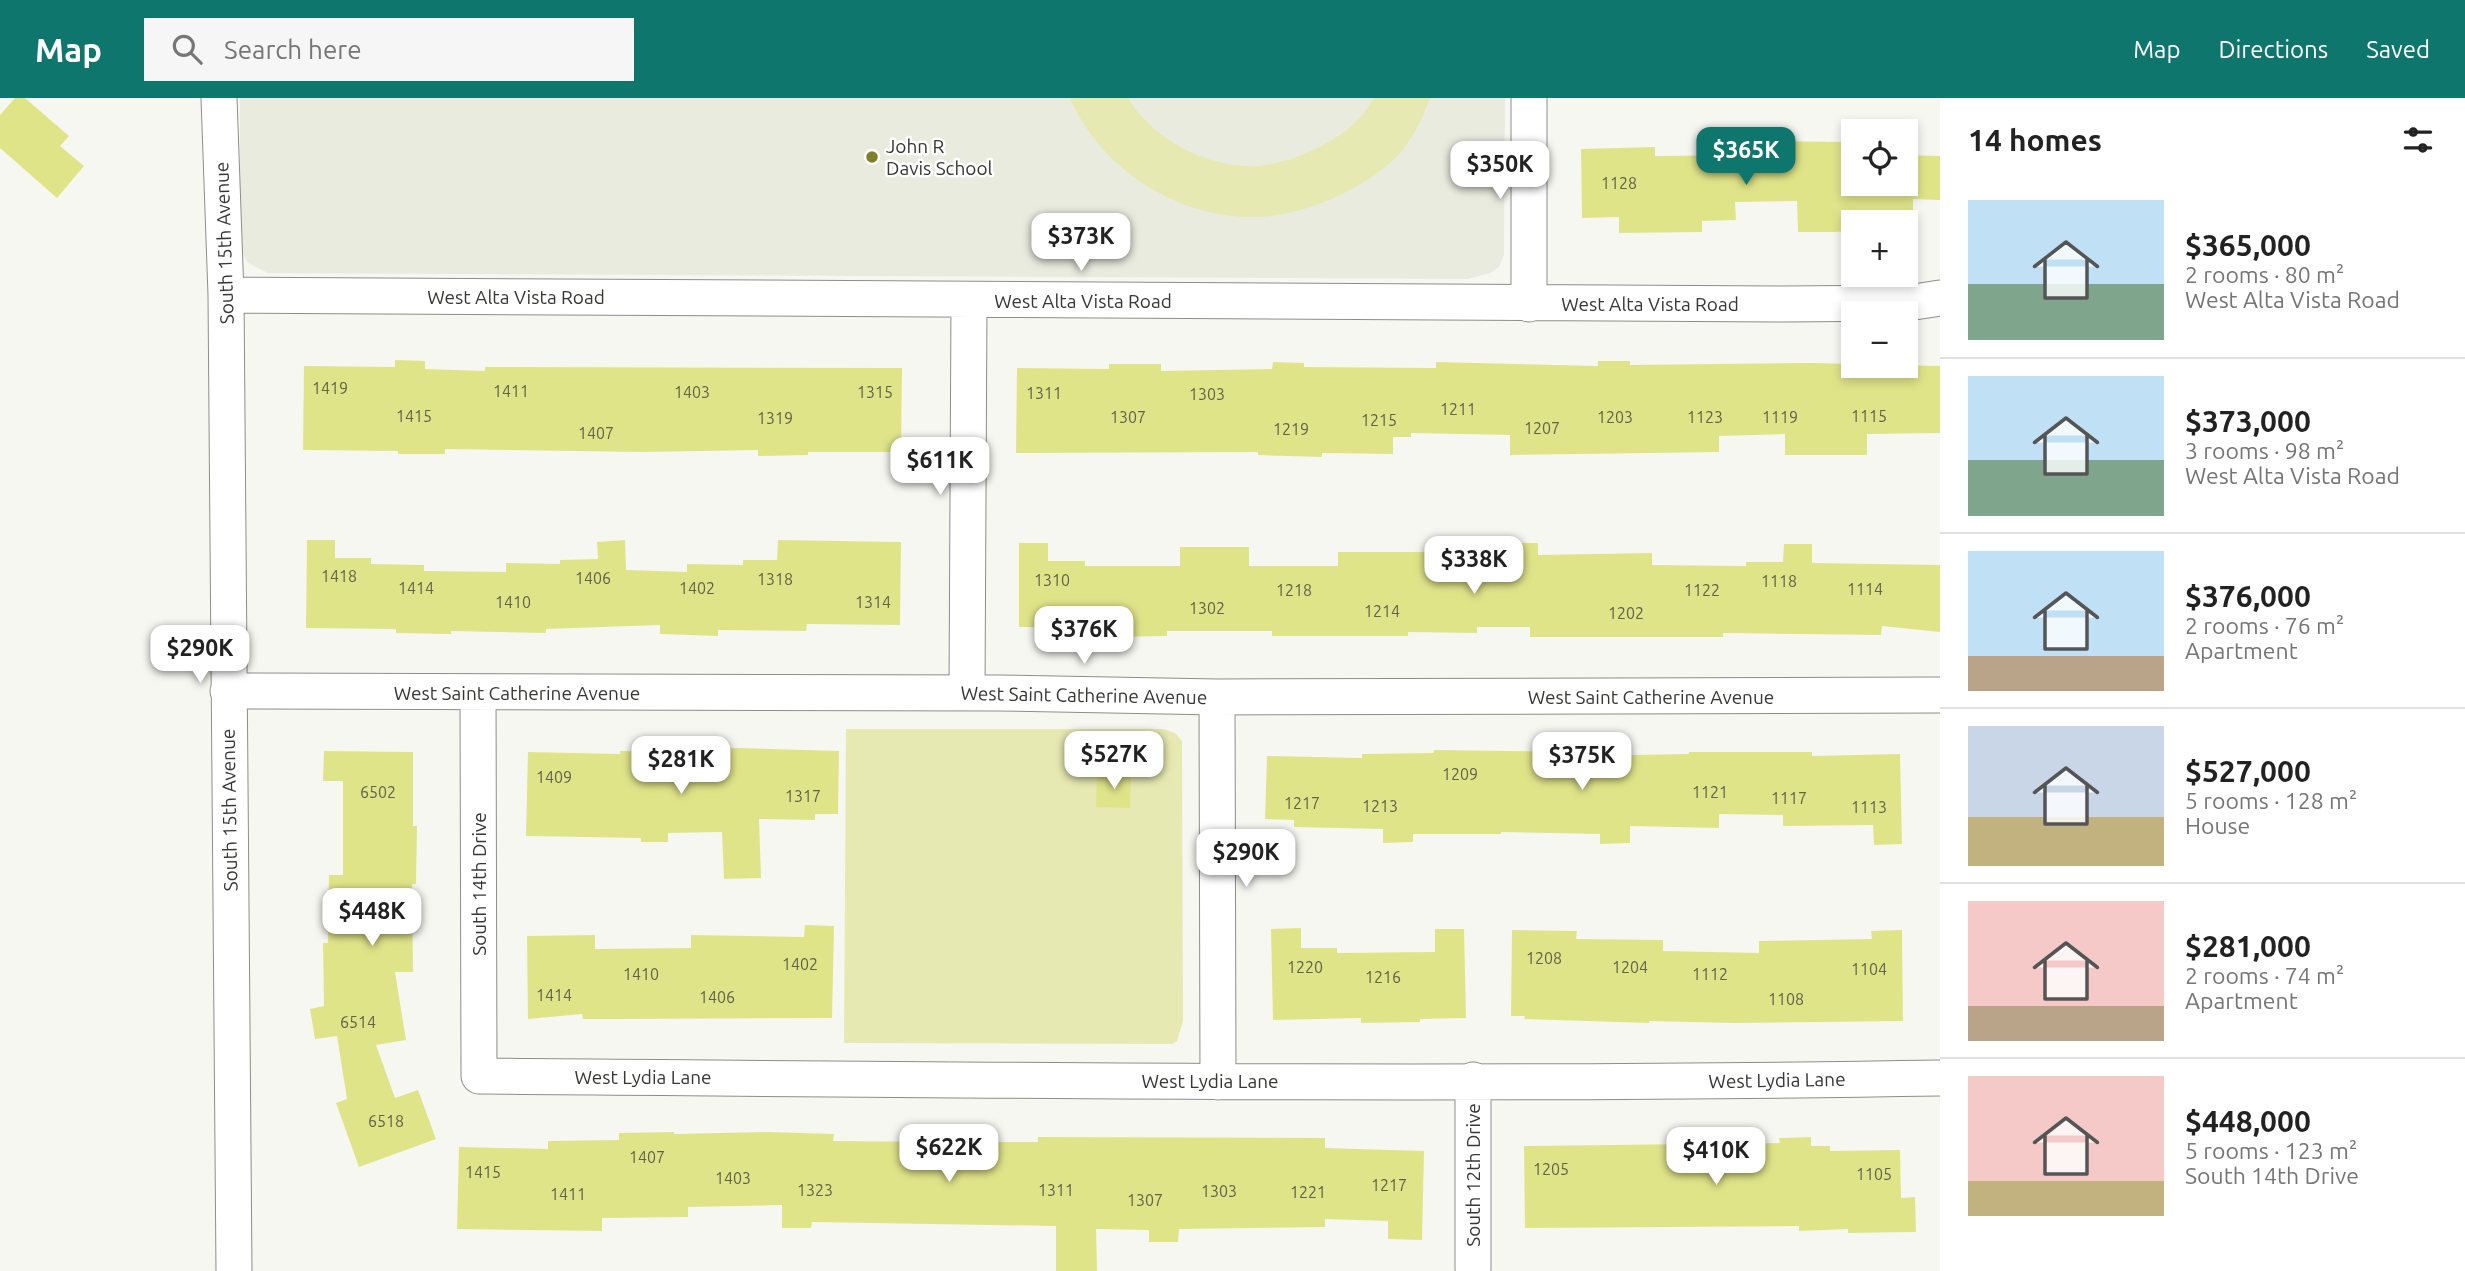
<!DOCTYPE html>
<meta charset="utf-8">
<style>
:root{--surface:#fff;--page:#f6f6f6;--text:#222;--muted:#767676;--line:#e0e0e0;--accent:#0f766e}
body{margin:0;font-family:Ubuntu,sans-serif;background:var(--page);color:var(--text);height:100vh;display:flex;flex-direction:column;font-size:26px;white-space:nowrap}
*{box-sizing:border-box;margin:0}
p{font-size:23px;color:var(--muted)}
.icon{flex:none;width:38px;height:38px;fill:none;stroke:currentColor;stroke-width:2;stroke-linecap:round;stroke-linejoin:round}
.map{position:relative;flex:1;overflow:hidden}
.side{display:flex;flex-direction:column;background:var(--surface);width:525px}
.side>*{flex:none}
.buttons{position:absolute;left:1841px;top:21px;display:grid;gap:14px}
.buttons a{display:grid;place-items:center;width:77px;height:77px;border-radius:0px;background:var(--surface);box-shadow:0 4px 10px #0003;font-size:35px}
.price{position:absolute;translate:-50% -60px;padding:0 16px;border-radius:14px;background:#fff;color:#222;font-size:23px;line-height:46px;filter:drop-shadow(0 2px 4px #0008)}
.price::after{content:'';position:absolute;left:50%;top:42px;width:21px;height:16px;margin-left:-10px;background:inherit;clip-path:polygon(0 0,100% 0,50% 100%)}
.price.current{background:var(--accent);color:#fff}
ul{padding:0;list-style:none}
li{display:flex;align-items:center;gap:21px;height:175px;padding:0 28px}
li+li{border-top:2px solid var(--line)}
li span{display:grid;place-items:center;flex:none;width:196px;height:140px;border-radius:0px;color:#555}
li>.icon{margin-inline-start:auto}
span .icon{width:84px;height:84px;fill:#fffc;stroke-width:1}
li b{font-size:30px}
h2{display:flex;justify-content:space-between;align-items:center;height:84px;padding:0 28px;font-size:30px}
header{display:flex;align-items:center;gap:42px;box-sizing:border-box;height:98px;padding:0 35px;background:var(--accent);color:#fff}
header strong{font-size:33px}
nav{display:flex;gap:38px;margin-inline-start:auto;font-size:24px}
.search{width:490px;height:63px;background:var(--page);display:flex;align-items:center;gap:18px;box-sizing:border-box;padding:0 24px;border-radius:0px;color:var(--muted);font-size:26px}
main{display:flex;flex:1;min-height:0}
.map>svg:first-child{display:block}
.built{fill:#eaebdf}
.green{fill:#e6e9b1}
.building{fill:#e0e489}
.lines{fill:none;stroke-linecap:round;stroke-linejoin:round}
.minor-casing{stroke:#8d8e89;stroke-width:37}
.minor{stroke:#fff;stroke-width:35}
.poi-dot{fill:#7f812a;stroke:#fff;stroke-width:2.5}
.labels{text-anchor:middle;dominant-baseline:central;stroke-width:5;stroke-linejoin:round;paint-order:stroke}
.number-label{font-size:16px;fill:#61624a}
.poi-label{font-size:19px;fill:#373735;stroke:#fff;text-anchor:start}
.street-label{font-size:19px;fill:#373735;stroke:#fff}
</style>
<header>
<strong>Map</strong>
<div class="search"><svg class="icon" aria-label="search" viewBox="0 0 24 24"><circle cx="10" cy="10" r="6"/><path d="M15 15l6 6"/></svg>Search here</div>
<nav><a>Map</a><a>Directions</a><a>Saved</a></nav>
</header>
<main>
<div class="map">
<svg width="1940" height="1173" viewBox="0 0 1940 1173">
<rect width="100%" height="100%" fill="#f7f7f2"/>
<path class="built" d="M240,0H1505L1504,157L1499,169L1490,175L1468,181L268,175L248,165L240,151Z"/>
<path class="green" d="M1070,0H1128C1152,41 1209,71 1257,68C1280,66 1303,58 1323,47C1345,35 1362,22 1374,0H1430C1423,19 1413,41 1399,56C1368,90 1302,119 1256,119C1179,121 1100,71 1070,0Z
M846,631H1164L1175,635L1182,643L1183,923L1177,943L1172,946L844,945Z"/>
<path class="building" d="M15,0H25L69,38L60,48L84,68L57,100L0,50V17Z
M1760,43L1853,44V86H1906V57L1940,58V102L1913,101V120H1880V124H1853V133L1834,134H1798L1797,103L1735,104L1736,122L1702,123V134L1619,135V119L1582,120L1581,51L1655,49V58L1760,57Z
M395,262L425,263V271L485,273V269L902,270L901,354H808V357L758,358V352L643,354L445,351V356H398V353L303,352L304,268L395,269Z
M1598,263H1630V267L1812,265L1940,268V335L1867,336V357H1785V336L1719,338V354L1510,357V337L1411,335V339H1393V356L1322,355V359L1258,357V354L1016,355L1017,270L1109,271V266H1161V273L1272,271L1273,264L1304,265V269L1436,270V264L1598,268Z
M307,442H335V460H371V466L424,467V473L506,474V465L560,466V462L598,461L597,444L625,442L626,472L687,474V466L743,467V462H777L778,442L901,444L900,527L807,526L806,533L718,532V538L660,536V527L546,531V535L451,533V536L396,535V531L306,530Z
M1428,444L1457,445L1456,462L1509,463V445H1538V457L1652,455V467L1746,468V464H1783L1784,446H1812V465L1940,467V534L1882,528L1881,537L1723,535V539H1530V529H1477V535L1408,534V538H1272V533H1167V538L1108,539L1039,538V529H1019V445H1048V463H1085V468H1180V449H1249V468H1338V454H1428Z
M740,650L839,653L838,716H815V722L759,721L761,780L724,781L722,734L668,735V744H641V740L526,738L528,654L620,656V653L690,654V651Z
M1434,652L1580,654V658L1689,656V654H1812V658L1900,656L1902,746L1874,747L1873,727L1783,728V717L1719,716V730L1630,728V745L1600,746V736L1501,734V736H1413V744L1383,745V731L1294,729V722L1265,721L1267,658L1362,660V656L1434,655Z
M324,653L413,654V728H417L416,786H412L413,874H395L406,942L376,947L395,1000L418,992L436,1041L359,1069L336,1005L347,1001L337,938L315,941L310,911L324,908L323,845H328L329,777H343V683H323Z
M1097,676H1131L1130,710L1096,709Z
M805,827L834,828L832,920L620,921H583L582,916L528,921L527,838L595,837V851L691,850V837L804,839Z
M1301,830V850H1337V855L1435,854V831H1464L1466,920L1420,921V924L1361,925V920L1273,922L1271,831Z
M1512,832L1577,833L1576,841L1663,842V853L1759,855V843L1872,841L1871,833L1902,832L1903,923L1735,925L1649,923V925L1524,921L1525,918H1511Z
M674,1034V1036L768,1034L834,1036L833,1043L947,1044H1038V1039L1325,1040V1050L1424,1053L1422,1142L1388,1141V1123L1325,1121V1129L1179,1131L1178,1144H1149V1132L1096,1131L1097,1173H1056V1128L812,1124L811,1130H782V1107L688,1109V1119L602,1120V1133L457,1131L459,1049L548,1051V1043L619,1042V1035Z
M1811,1039V1048H1830V1053L1900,1052L1901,1100L1915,1099L1916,1134L1848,1135V1131L1799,1133V1128L1525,1130L1524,1048L1780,1045L1779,1040Z"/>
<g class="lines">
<defs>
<path id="minor" d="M219,0L226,197L234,1173
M1529,0V206
M226,197L1783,206L1908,205L1940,200
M228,593L999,595L1217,599L1940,597
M478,594L479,978C966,982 1453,988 1940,980
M967,595L969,202
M1217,599L1218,984
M1473,982V1171"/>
</defs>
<use href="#minor" class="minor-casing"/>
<use href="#minor" class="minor"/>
</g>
<circle class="poi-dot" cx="872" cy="59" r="7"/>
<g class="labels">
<g class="number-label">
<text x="1619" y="85">1128</text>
<text x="330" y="290">1419</text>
<text x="511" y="293">1411</text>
<text x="692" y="294">1403</text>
<text x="875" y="294">1315</text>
<text x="1044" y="295">1311</text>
<text x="1207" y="296">1303</text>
<text x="1458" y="311">1211</text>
<text x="414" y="318">1415</text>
<text x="1869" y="318">1115</text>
<text x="1128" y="319">1307</text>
<text x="1615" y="319">1203</text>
<text x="1705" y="319">1123</text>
<text x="1780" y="319">1119</text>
<text x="775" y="320">1319</text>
<text x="1379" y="322">1215</text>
<text x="1542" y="330">1207</text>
<text x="1291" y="331">1219</text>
<text x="596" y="335">1407</text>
<text x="339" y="478">1418</text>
<text x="593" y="480">1406</text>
<text x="775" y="481">1318</text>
<text x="1052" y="482">1310</text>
<text x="1779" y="483">1118</text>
<text x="416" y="490">1414</text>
<text x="697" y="490">1402</text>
<text x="1865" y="491">1114</text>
<text x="1294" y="492">1218</text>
<text x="1702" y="492">1122</text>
<text x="513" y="504">1410</text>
<text x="873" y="504">1314</text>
<text x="1207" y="510">1302</text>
<text x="1382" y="513">1214</text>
<text x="1626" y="515">1202</text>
<text x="1460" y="676">1209</text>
<text x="554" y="679">1409</text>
<text x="378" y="694">6502</text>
<text x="1710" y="694">1121</text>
<text x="803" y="698">1317</text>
<text x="1789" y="700">1117</text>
<text x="1302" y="705">1217</text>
<text x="1380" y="708">1213</text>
<text x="1869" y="709">1113</text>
<text x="1544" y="860">1208</text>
<text x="800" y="866">1402</text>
<text x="1305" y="869">1220</text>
<text x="1630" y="869">1204</text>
<text x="1869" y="871">1104</text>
<text x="641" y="876">1410</text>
<text x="1710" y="876">1112</text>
<text x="1383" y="879">1216</text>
<text x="554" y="897">1414</text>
<text x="717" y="899">1406</text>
<text x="1786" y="901">1108</text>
<text x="358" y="924">6514</text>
<text x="386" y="1023">6518</text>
<text x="647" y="1059">1407</text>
<text x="1551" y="1071">1205</text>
<text x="483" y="1074">1415</text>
<text x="1874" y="1076">1105</text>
<text x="733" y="1080">1403</text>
<text x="1389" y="1087">1217</text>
<text x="815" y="1092">1323</text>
<text x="1056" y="1092">1311</text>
<text x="1219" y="1093">1303</text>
<text x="1308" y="1094">1221</text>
<text x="568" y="1096">1411</text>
<text x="1145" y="1102">1307</text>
</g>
<g class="poi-label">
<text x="886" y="48">John R<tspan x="886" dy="22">Davis School</tspan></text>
</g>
<g class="street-label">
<text transform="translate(224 145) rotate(-92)">South 15th Avenue</text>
<text x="516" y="199">West Alta Vista Road</text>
<text x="1083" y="203">West Alta Vista Road</text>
<text x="1650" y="206">West Alta Vista Road</text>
<text x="517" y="595">West Saint Catherine Avenue</text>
<text transform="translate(1084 597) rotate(1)">West Saint Catherine Avenue</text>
<text x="1651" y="599">West Saint Catherine Avenue</text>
<text transform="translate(229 712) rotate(-91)">South 15th Avenue</text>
<text transform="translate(479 786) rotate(-90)">South 14th Drive</text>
<text x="643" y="979">West Lydia Lane</text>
<text transform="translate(1777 982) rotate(-1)">West Lydia Lane</text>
<text x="1210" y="983">West Lydia Lane</text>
<text transform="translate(1473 1077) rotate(-90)">South 12th Drive</text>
</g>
</g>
</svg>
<div class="buttons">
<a><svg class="icon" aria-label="locate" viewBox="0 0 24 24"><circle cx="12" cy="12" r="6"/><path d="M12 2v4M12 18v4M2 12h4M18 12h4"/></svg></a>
<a>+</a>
<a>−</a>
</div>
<b class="price current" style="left:1746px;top:89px">$365K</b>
<b class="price" style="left:1500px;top:103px">$350K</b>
<b class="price" style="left:1081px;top:175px">$373K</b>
<b class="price" style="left:940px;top:399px">$611K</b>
<b class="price" style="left:1474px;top:498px">$338K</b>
<b class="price" style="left:1084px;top:568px">$376K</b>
<b class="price" style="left:200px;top:587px">$290K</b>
<b class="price" style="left:1114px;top:693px">$527K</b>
<b class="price" style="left:1582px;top:694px">$375K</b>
<b class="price" style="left:681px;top:698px">$281K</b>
<b class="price" style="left:1246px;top:791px">$290K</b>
<b class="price" style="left:372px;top:850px">$448K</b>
<b class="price" style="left:949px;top:1086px">$622K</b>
<b class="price" style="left:1716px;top:1089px">$410K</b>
</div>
<section class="side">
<h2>14 homes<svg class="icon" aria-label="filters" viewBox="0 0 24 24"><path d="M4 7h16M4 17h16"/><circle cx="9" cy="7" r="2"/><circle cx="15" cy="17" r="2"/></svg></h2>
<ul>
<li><span style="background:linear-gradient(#bfe0f5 60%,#7fa58c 0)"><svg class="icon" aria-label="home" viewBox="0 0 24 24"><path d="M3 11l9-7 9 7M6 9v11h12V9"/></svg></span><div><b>$365,000</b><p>2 rooms · 80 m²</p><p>West Alta Vista Road</p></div></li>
<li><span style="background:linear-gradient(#bfe0f5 60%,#7fa58c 0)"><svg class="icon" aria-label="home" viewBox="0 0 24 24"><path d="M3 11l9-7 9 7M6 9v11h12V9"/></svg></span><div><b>$373,000</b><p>3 rooms · 98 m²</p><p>West Alta Vista Road</p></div></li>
<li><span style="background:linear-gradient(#bfe0f5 75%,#b9a48a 0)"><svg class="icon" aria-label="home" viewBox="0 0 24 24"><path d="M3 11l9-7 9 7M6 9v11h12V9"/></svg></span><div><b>$376,000</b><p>2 rooms · 76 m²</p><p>Apartment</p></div></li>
<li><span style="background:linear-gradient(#c9d6e8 65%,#c2b280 0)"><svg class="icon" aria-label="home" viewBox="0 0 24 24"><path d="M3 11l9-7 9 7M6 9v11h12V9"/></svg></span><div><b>$527,000</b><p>5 rooms · 128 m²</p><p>House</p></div></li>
<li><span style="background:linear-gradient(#f6c9c9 75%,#b9a48a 0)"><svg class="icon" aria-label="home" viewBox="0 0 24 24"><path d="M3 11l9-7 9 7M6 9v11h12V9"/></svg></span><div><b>$281,000</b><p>2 rooms · 74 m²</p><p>Apartment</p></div></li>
<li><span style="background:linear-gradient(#f6c9c9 75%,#c2b280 0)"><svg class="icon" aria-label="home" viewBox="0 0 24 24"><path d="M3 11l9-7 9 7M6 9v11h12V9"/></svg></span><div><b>$448,000</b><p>5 rooms · 123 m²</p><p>South 14th Drive</p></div></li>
</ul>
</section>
</main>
